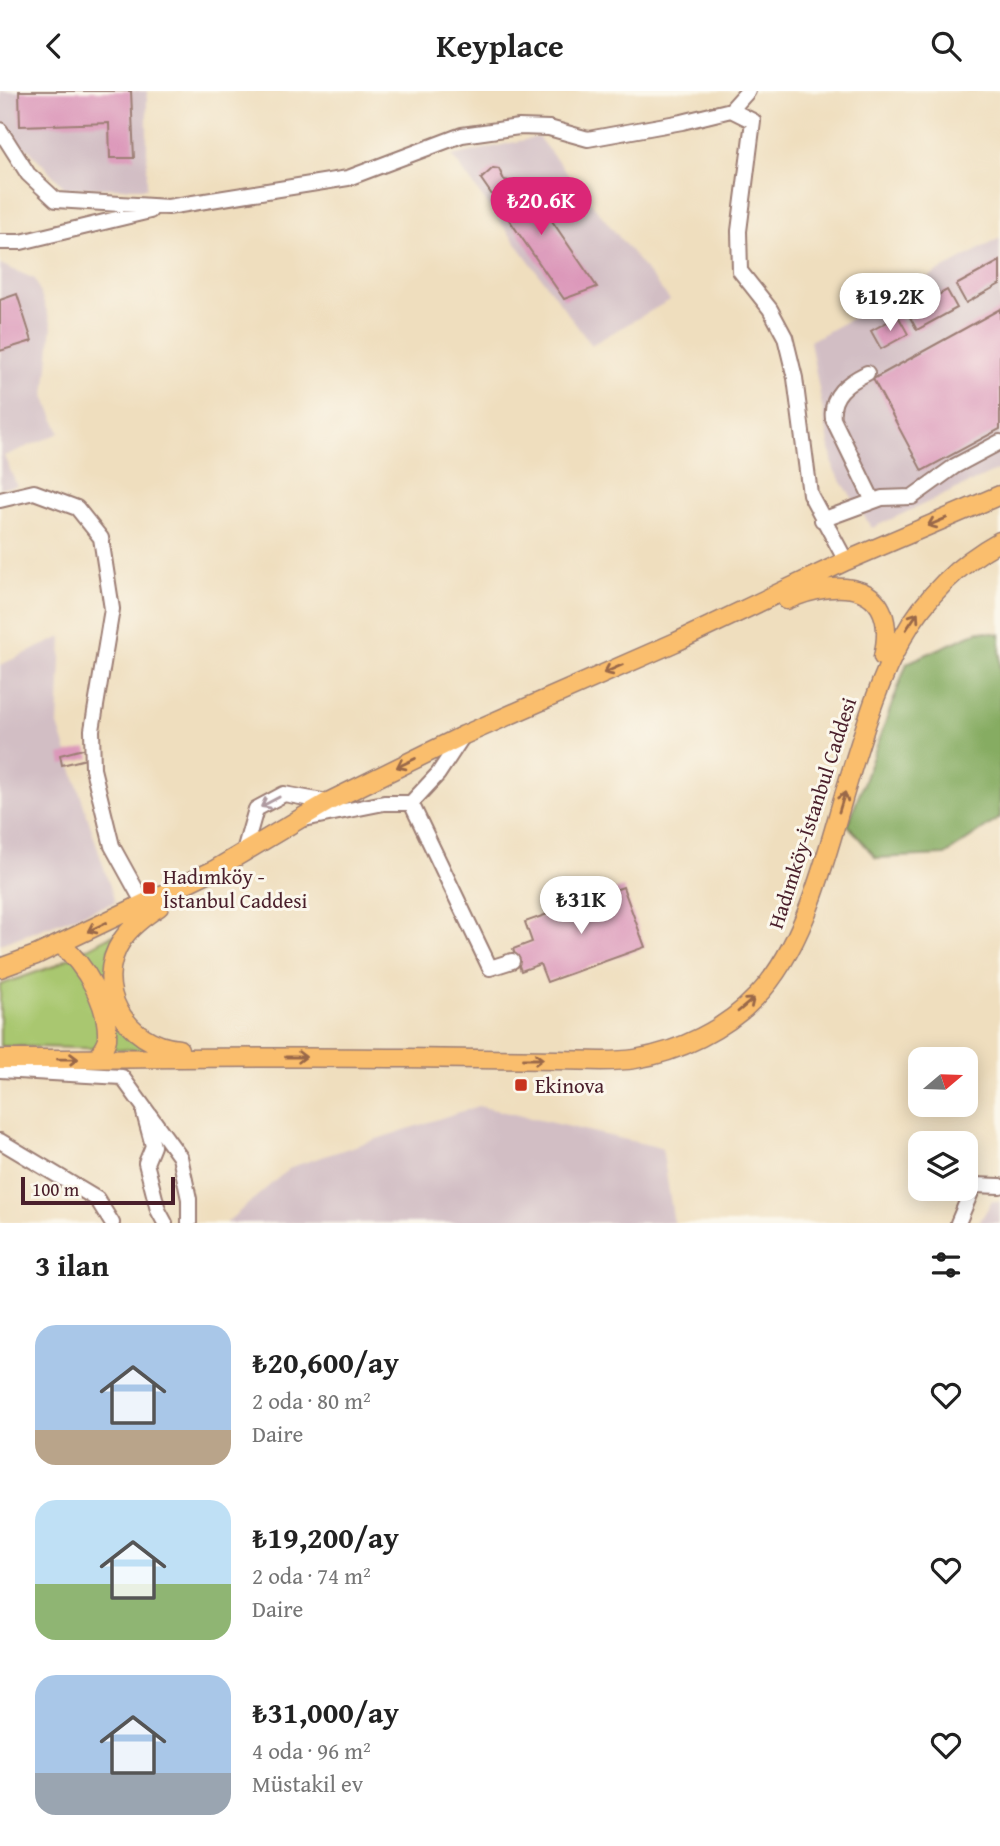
<!DOCTYPE html>
<html lang="tr">
<meta charset="utf-8">
<style>
:root{--surface:#fff;--page:#f6f6f6;--text:#222;--muted:#767676;--accent:#db2777}
body{margin:0;font-family:"Gentium Book Plus",serif;background:var(--page);color:var(--text);height:100vh;display:flex;flex-direction:column;font-size:26px;white-space:nowrap}
*{box-sizing:border-box;margin:0}
p{font-size:23px;color:var(--muted)}
.icon{flex:none;width:38px;height:38px;fill:none;stroke:currentColor;stroke-width:2;stroke-linecap:round;stroke-linejoin:round}
.map{position:relative;height:1132px;overflow:hidden}
.panel{display:flex;flex-direction:column;background:var(--surface);flex:1}
.panel>*{flex:none}
.needle{width:46px;rotate:71deg}
.controls{position:absolute;left:908px;top:956px;display:grid;gap:14px}
.controls a{display:grid;place-items:center;width:70px;height:70px;border-radius:14px;background:var(--surface);box-shadow:0 4px 18px #0003;font-size:35px}
.scale{position:absolute;left:21px;bottom:18px;width:154px;box-sizing:border-box;padding-left:7px;border:4px solid #4a1f2b;border-top:0;font-size:19px;line-height:24px;white-space:nowrap;color:#4a1f2b;-webkit-text-stroke:5px #fbf7ec;paint-order:stroke}
.price{position:absolute;translate:-50% -60px;padding:0 16px;border-radius:24px;background:#fff;color:#222;font-size:23px;line-height:46px;filter:drop-shadow(0 2px 4px #0008)}
.price::after{content:'';position:absolute;left:50%;top:42px;width:21px;height:16px;margin-left:-10px;background:inherit;clip-path:polygon(0 0,100% 0,50% 100%)}
.price.active{background:var(--accent);color:#fff}
ul{padding:0;list-style:none}
li{display:flex;align-items:center;gap:21px;height:175px;padding:0 35px}
li span{display:grid;place-items:center;flex:none;width:196px;height:140px;border-radius:21px;color:#555}
li>.icon{margin-inline-start:auto}
span .icon{width:84px;height:84px;fill:#fffc;stroke-width:1}
li b{font-size:30px}
h2{display:flex;justify-content:space-between;align-items:center;height:84px;padding:0 35px;font-size:30px}
header{display:flex;justify-content:space-between;align-items:center;height:91px;padding:0 35px;background:var(--surface);font-size:32px;font-weight:700}
.map>svg:first-child{display:block}
.industrial{fill:#d2bec4}
.green{fill:#a9c76f;stroke:#7a734d;stroke-width:2}
.forest{fill:#86ac62;stroke:#686646;stroke-width:2}
.building{fill:#dc98ba}
.lines{fill:none;stroke-linecap:round;stroke-linejoin:round}
.minor-casing{stroke:#9c7e74;stroke-width:18}
.major-casing{stroke:#9c7e74;stroke-width:21}
.minor{stroke:#fff;stroke-width:14}
.major{stroke:#fabe6d;stroke-width:18}
.oneway{stroke:#996749}
.oneway2{stroke:#ae9aa0}
.poi-dot{fill:#c8321e;stroke:#fbf7ec;stroke-width:2.5}
.labels{text-anchor:middle;dominant-baseline:central;stroke-width:6;stroke-linejoin:round;paint-order:stroke}
.street-label{font-size:21px;fill:#4a1f2b;stroke:#fbf7ec}
.poi-label{font-size:21px;fill:#4a1f2b;stroke:#fbf7ec;text-anchor:start}
</style>
<header><svg class="icon" aria-label="back" viewBox="0 0 24 24"><path d="M15 5l-7 7 7 7"/></svg>Keyplace<svg class="icon" aria-label="search" viewBox="0 0 24 24"><circle cx="10" cy="10" r="6"/><path d="M15 15l6 6"/></svg></header>
<div class="map">
<svg width="1000" height="1132" viewBox="0 0 1000 1132">
<rect width="100%" height="100%" fill="#fbf7ec"/>
<filter id="ink" filterUnits="userSpaceOnUse"><feTurbulence type="fractalNoise" baseFrequency=".0143" numOctaves="2"/><feDisplacementMap in="SourceGraphic" scale="14" xChannelSelector="R" yChannelSelector="G"/><feConvolveMatrix kernelMatrix="1 2 1 2 8 2 1 2 1" color-interpolation-filters="sRGB"/></filter>
<filter id="wash" filterUnits="userSpaceOnUse"><feTurbulence type="fractalNoise" baseFrequency=".00686" numOctaves="4" result="noise"/><feDisplacementMap in="SourceGraphic" scale="28" xChannelSelector="R" yChannelSelector="G"/><feGaussianBlur stdDeviation="1.57" result="paint"/><feColorMatrix in="noise" values="0 0 0 0 0 0 0 0 0 0 0 0 0 0 0 0 0 1.4 0 .05"/><feComposite in="paint" operator="in"/></filter>
<g filter="url(#wash)">
<rect width="100%" height="100%" fill="#efdebe"/>
<path class="industrial" d="M0,0H147V97H65L28,58L0,45Z
M538,46L670,209L591,254L452,65Z
M1000,147V378L872,437L834,379L810,250Z
M0,173L35,188L52,234L45,305L60,342L4,365L17,395L0,397Z
M62,546L58,634L115,811L0,853V574Z
M478,1015L662,1057L674,1132H226L291,1076Z
M992,1110L1000,1111V1132H979Z"/>
<path class="green" d="M120,840L109,859L128,944L150,959L0,955V894L54,875Z"/>
<path class="forest" d="M979,540L1000,543V727L945,764L876,767L848,734L907,572Z"/>
<g id="blocks">
<path class="building" d="M19,0H131L134,67H110L109,32L20,35Z
M493,77L499,78L504,89L510,90V98L518,107L531,99L597,196L564,208L481,88Z
M1000,170V193L966,212L956,194Z
M947,199L957,217L917,239L907,221Z
M17,203L32,250L0,260V209Z
M1000,218V338L922,380L873,288Z
M898,225L908,243L881,258L871,240Z
M87,657L90,667L62,674L60,664Z
M623,796L645,856L547,891L540,873L521,880L513,858L532,851L525,831Z"/>
</g>
</g>
<g filter="url(#ink)">
<use href="#blocks" fill-opacity="0" stroke="#9c7e74" stroke-width="2"/>
<g class="lines">
<defs>
<path id="minor" d="M731,19L748,0
M0,39L28,83L56,109L168,116L348,87L462,44L519,36L549,37L588,48L682,31L731,19L753,30L739,140L740,180L770,218L785,246L795,287L810,403L846,470
M0,151H21L150,120
M867,282C847,292 830,304 833,328L873,410
M0,409L34,401L77,417L101,447L112,518L92,639L93,678L112,755L144,813
M822,429L882,407L912,406L955,375L1000,351
M411,712L490,877L512,870
M304,728L384,712H411L438,683L463,645
M244,760L256,718L284,703L328,711
M0,979L122,986L180,1066L189,1108V1132
M144,1022L153,1055L146,1072L158,1119L165,1132
M0,1050L97,1108L112,1132
M958,1132L974,1094L1000,1095"/>
<path id="major" d="M787,509C841,485 900,492 883,566
M159,816C145,825 131,835 122,849C91,896 126,954 179,958
M60,853C85,873 109,914 107,948C106,954 100,962 97,967
M0,877L36,864L214,779L328,711L464,644L676,551L846,470L1000,404
M0,968C133,968 266,965 400,967C452,968 504,968 557,969C583,969 610,972 635,968C679,961 726,938 756,906C807,854 827,759 848,691C879,591 902,504 1000,450"/>
</defs>
<use href="#minor" class="minor-casing"/>
<use href="#major" class="major-casing"/>
<use href="#minor" class="minor"/>
<use href="#major" class="major"/>
</g>
<defs><path id="oneway-shaft" d="M-6 0H5M1.5-3L5.5 0L1.5 3" fill="none" stroke-width="1.6" stroke-linecap="round" stroke-linejoin="round" transform="scale(1.75)"/></defs>
<g class="oneway">
<use href="#oneway-shaft" transform="translate(937 431) rotate(157)"/>
<use href="#oneway-shaft" transform="translate(912 530) rotate(-56)"/>
<use href="#oneway-shaft" transform="translate(613 578) rotate(156)"/>
<use href="#oneway-shaft" transform="translate(406 672) rotate(154)"/>
<use href="#oneway-shaft" transform="translate(842 711) rotate(-73)"/>
<use href="#oneway-shaft" transform="translate(97 836) rotate(155)"/>
<use href="#oneway-shaft" transform="translate(746 914) rotate(-40)"/>
<use href="#oneway-shaft" transform="translate(296 966)"/>
<use href="#oneway-shaft" transform="translate(68 968) rotate(-1)"/>
<use href="#oneway-shaft" transform="translate(533 968)"/>
</g>
<use class="oneway2" href="#oneway-shaft" transform="translate(270 711) rotate(152)"/>
</g>
<g class="poi-dot">
<rect x="142" y="790" width="14" height="14" rx="3.5"/>
<rect x="514" y="987" width="14" height="14" rx="3.5"/>
</g>
<g class="labels">
<g class="street-label">
<text transform="translate(812 722) rotate(-72)">Hadımköy-İstanbul Caddesi</text>
</g>
<g class="poi-label">
<text x="163" y="785">Hadımköy -<tspan x="163" dy="24">İstanbul Caddesi</tspan></text>
<text x="535" y="994">Ekinova</text>
</g>
</g>
</svg>
<div class="controls">
<a><svg class="needle" viewBox="-14 -14 28 28"><path d="M0-13l5 13h-10z" fill="#e53935"/><path d="M0 13l5-13h-10z" fill="#767676"/></svg></a>
<a><svg class="icon" aria-label="layers" viewBox="0 0 24 24"><path d="M12 4l9 5-9 5-9-5zM3 14l9 5 9-5"/></svg></a>
</div>
<div class="scale">100 m</div>
<b class="price active" style="left:541px;top:146px">₺20.6K</b>
<b class="price" style="left:890px;top:242px">₺19.2K</b>
<b class="price" style="left:581px;top:845px">₺31K</b>
</div>
<section class="panel">
<h2>3 ilan<svg class="icon" aria-label="filters" viewBox="0 0 24 24"><path d="M4 7h16M4 17h16"/><circle cx="9" cy="7" r="2"/><circle cx="15" cy="17" r="2"/></svg></h2>
<ul>
<li><span style="background:linear-gradient(#a9c7e8 75%,#b9a48a 0)"><svg class="icon" aria-label="home" viewBox="0 0 24 24"><path d="M3 11l9-7 9 7M6 9v11h12V9"/></svg></span><div><b>₺20,600/ay</b><p>2 oda · 80 m²</p><p>Daire</p></div><svg class="icon" aria-label="heart" viewBox="0 0 24 24"><path d="M12 20l-8-8c-3-5 5-10 8-4 3-6 11-1 8 4z"/></svg></li>
<li><span style="background:linear-gradient(#bfe0f5 60%,#8fb573 0)"><svg class="icon" aria-label="home" viewBox="0 0 24 24"><path d="M3 11l9-7 9 7M6 9v11h12V9"/></svg></span><div><b>₺19,200/ay</b><p>2 oda · 74 m²</p><p>Daire</p></div><svg class="icon" aria-label="heart" viewBox="0 0 24 24"><path d="M12 20l-8-8c-3-5 5-10 8-4 3-6 11-1 8 4z"/></svg></li>
<li><span style="background:linear-gradient(#a9c7e8 70%,#9aa5b1 0)"><svg class="icon" aria-label="home" viewBox="0 0 24 24"><path d="M3 11l9-7 9 7M6 9v11h12V9"/></svg></span><div><b>₺31,000/ay</b><p>4 oda · 96 m²</p><p>Müstakil ev</p></div><svg class="icon" aria-label="heart" viewBox="0 0 24 24"><path d="M12 20l-8-8c-3-5 5-10 8-4 3-6 11-1 8 4z"/></svg></li>
</ul>
</section>
